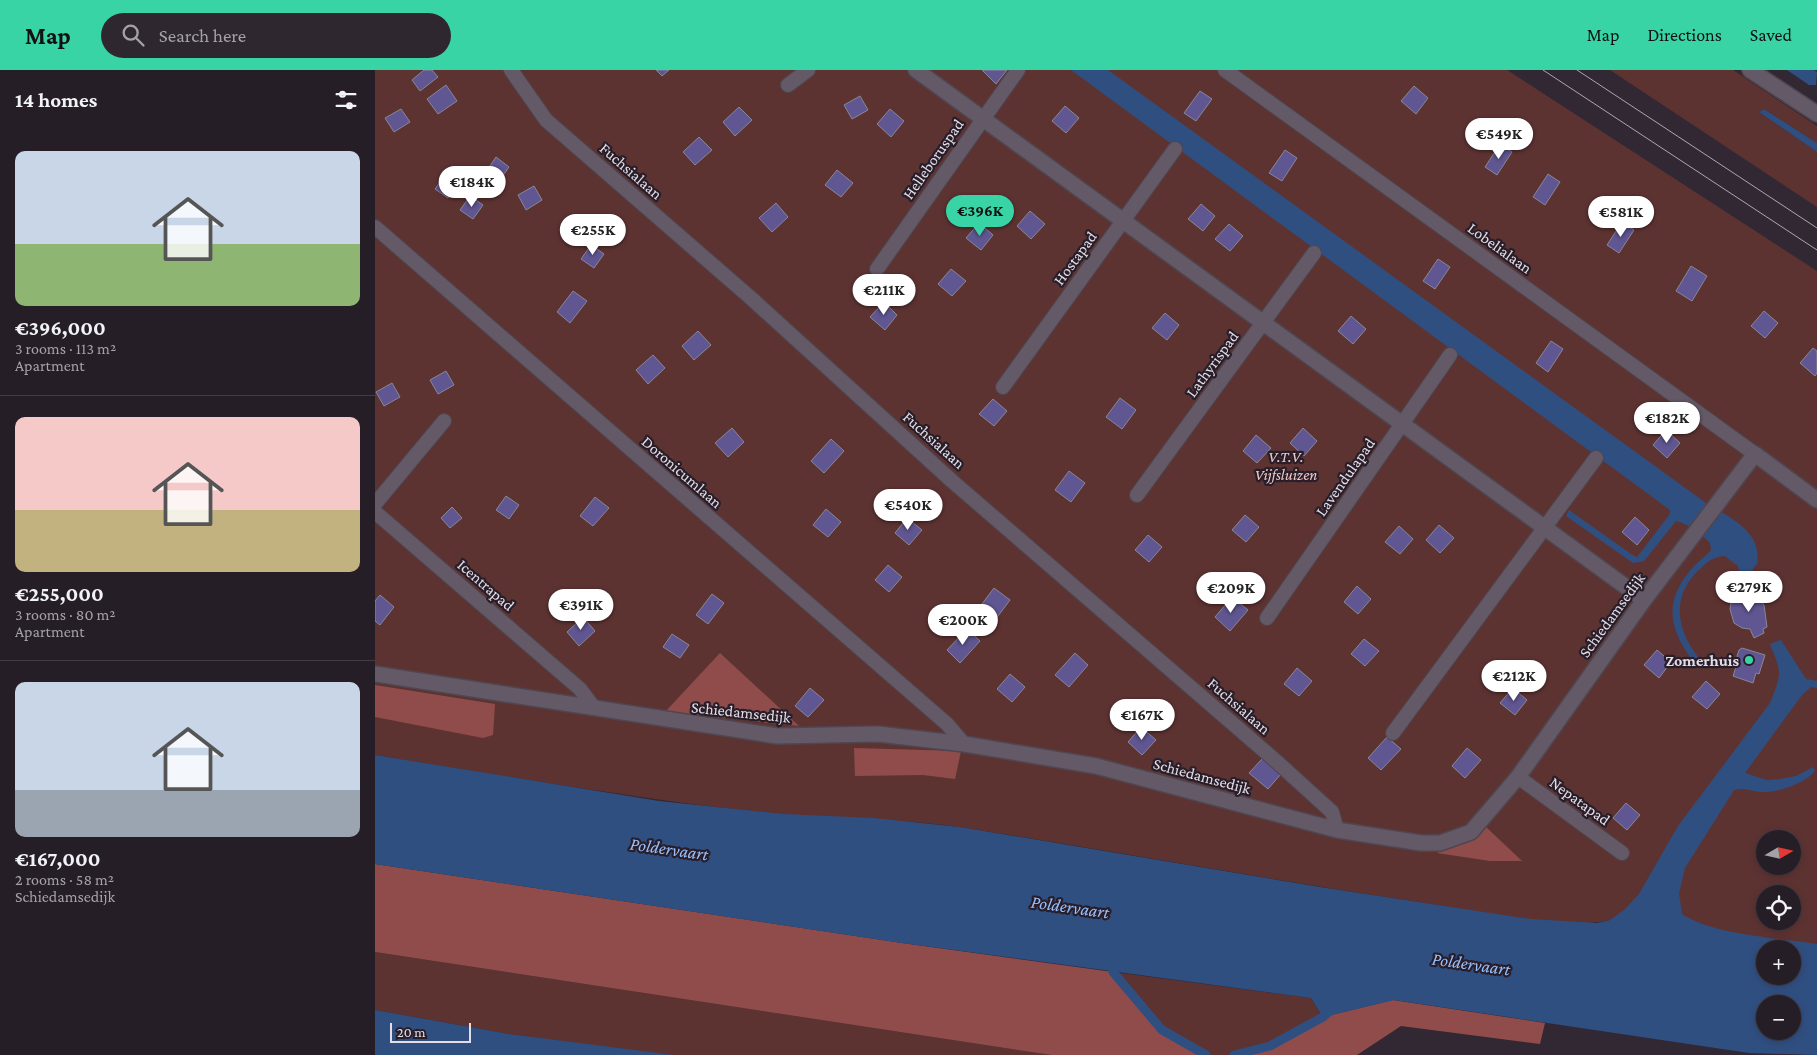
<!DOCTYPE html>
<meta charset="utf-8">
<style>
:root{--surface:#261e27;--page:#2e272f;--text:#f1f3f6;--muted:#a4a2a7;--line:#423c44;--accent:#39d4a5}
body{margin:0;font-family:"Crimson Pro",serif;background:var(--page);color:var(--text);height:100vh;display:flex;flex-direction:column;font-size:19px;white-space:nowrap}
*{box-sizing:border-box;margin:0}
p{font-size:16px;color:var(--muted)}
.icon{flex:none;width:28px;height:28px;fill:none;stroke:currentColor;stroke-width:2;stroke-linecap:round;stroke-linejoin:round}
.map{position:relative;flex:1;overflow:hidden}
.details{display:flex;flex-direction:column;background:var(--surface);width:375px}
.details>*{flex:none}
.needle{width:32px;rotate:81deg}
.tools{position:absolute;left:1381px;top:760px;display:grid;gap:10px}
.tools a{display:grid;place-items:center;width:45px;height:45px;border-radius:50%;background:var(--surface);box-shadow:0 2px 8px #0003,0 0 0 1px var(--line);font-size:25px}
.scale{position:absolute;left:15px;bottom:12px;width:81px;box-sizing:border-box;padding-left:5px;border:2px solid #e4dde5;border-top:0;font-size:14px;line-height:18px;white-space:nowrap;color:#e4dde5;-webkit-text-stroke:4px #281e2a;paint-order:stroke}
.price{position:absolute;translate:-50% -42px;padding:0 11px;border-radius:18px;background:#fff;color:#222;font-size:16px;line-height:32px;filter:drop-shadow(0 1px 2px #0008)}
.price::after{content:'';position:absolute;left:50%;top:30px;width:15px;height:11px;margin-left:-8px;background:inherit;clip-path:polygon(0 0,100% 0,50% 100%)}
.price.selected{background:var(--accent);color:#111}
ul{padding:0;list-style:none}
li{display:grid;align-content:center;gap:10px;height:265px;padding:0 15px}
li+li{border-top:1px solid var(--line)}
li span{display:grid;place-items:center;height:155px;border-radius:10px;color:#555}
li>.icon{margin-inline-start:auto}
span .icon{width:90px;height:90px;fill:#fffc;stroke-width:1}
li b{font-size:21px}
h2{display:flex;justify-content:space-between;align-items:center;height:60px;padding:0 15px;font-size:21px}
header{display:flex;align-items:center;gap:30px;box-sizing:border-box;height:70px;padding:0 25px;background:var(--accent);color:#111}
header strong{font-size:24px}
nav{display:flex;gap:28px;margin-inline-start:auto;font-size:18px}
.search{width:350px;height:45px;background:var(--page);display:flex;align-items:center;gap:12px;box-sizing:border-box;padding:0 18px;border-radius:28px;color:var(--muted);font-size:19px}
main{display:flex;flex:1;min-height:0}
.map>svg:first-child{display:block}
.green{fill:#5d3332;fill-rule:evenodd}
.forest{fill:#904c4b}
.water{fill:#304f81;fill-rule:evenodd}
.lines{fill:none;stroke-linecap:round;stroke-linejoin:round}
.stream{stroke:#304f81;stroke-width:9}
.building{fill:#605691;stroke:#888798}
.lane-casing{stroke:#4f4650;stroke-width:16}
.street-casing{stroke:#4f4650;stroke-width:18}
.lane{stroke:#645966;stroke-width:14}
.street{stroke:#645966;stroke-width:15}
.tram{stroke:#ada5ae;stroke-width:1}
.poi-dot{fill:#39d4a5;stroke:#281e2a;stroke-width:2}
.labels{text-anchor:middle;dominant-baseline:central;stroke-width:4.5;stroke-linejoin:round;paint-order:stroke}
.street-label{font-size:16px;fill:#e4dde5;stroke:#281e2a}
.park-label{font-size:16px;font-style:italic;fill:#f1c7c5;stroke:#281e2a}
.poi-label{font-size:16px;font-weight:bold;fill:#e4dde5;stroke:#281e2a;text-anchor:end}
.water-label{font-size:18px;font-style:italic;fill:#99c0fe;stroke:#281e2a}
</style>
<header>
<strong>Map</strong>
<div class="search"><svg class="icon" aria-label="search" viewBox="0 0 24 24"><circle cx="10" cy="10" r="6"/><path d="M15 15l6 6"/></svg>Search here</div>
<nav><a>Map</a><a>Directions</a><a>Saved</a></nav>
</header>
<main>
<section class="details">
<h2>14 homes<svg class="icon" aria-label="filters" viewBox="0 0 24 24"><path d="M4 7h16M4 17h16"/><circle cx="9" cy="7" r="2"/><circle cx="15" cy="17" r="2"/></svg></h2>
<ul>
<li><span style="background:linear-gradient(#c9d6e8 60%,#8fb573 0)"><svg class="icon" aria-label="home" viewBox="0 0 24 24"><path d="M3 11l9-7 9 7M6 9v11h12V9"/></svg></span><div><b>€396,000</b><p>3 rooms · 113 m²</p><p>Apartment</p></div></li>
<li><span style="background:linear-gradient(#f6c9c9 60%,#c2b280 0)"><svg class="icon" aria-label="home" viewBox="0 0 24 24"><path d="M3 11l9-7 9 7M6 9v11h12V9"/></svg></span><div><b>€255,000</b><p>3 rooms · 80 m²</p><p>Apartment</p></div></li>
<li><span style="background:linear-gradient(#c9d6e8 70%,#9aa5b1 0)"><svg class="icon" aria-label="home" viewBox="0 0 24 24"><path d="M3 11l9-7 9 7M6 9v11h12V9"/></svg></span><div><b>€167,000</b><p>2 rooms · 58 m²</p><p>Schiedamsedijk</p></div></li>
</ul>
</section>
<div class="map">
<svg width="1442" height="985" viewBox="0 0 1442 985">
<rect width="100%" height="100%" fill="#322834"/>
<path class="green" d="M0,0H1132L1442,201V878L1235,850C1185,861 1100,841 1049,833C896,810 743,782 591,758C529,748 466,750 403,744C268,730 134,707 0,685ZM1390,769H1418V796H1390ZM1390,824H1418V851H1390Z
M1235,0H1358L1442,56V73L1389,39L1384,42L1442,82V137Z
M0,882L676,985H289L134,964L0,940Z
M738,902L936,928L948,947L895,976L859,985H831L787,960Z"/>
<path class="forest" d="M345,583L424,656L290,642Z
M0,615L120,634L118,665L108,668L0,647Z
M479,678L586,681L580,709L548,705L480,706Z
M1111,757L1147,791H1115L1062,783L1100,767Z
M0,794L527,873L738,902L787,960L831,985H676L0,882Z
M1018,930L1170,953L1165,974L1026,956L982,985H859L895,976L948,947Z"/>
<path class="water" d="M696,0H733L1331,433C1355,448 1388,461 1382,495H1380L1376,503H1365L1362,494H1360L1350,486C1340,486 1333,491 1326,498C1293,527 1302,565 1329,594L1325,599C1298,568 1285,537 1314,502C1320,494 1329,488 1336,480L1335,473C1326,464 1315,454 1301,451L1269,491L1258,493L1191,446L1194,440L1256,484L1262,487L1295,444V440Z
M1412,0H1439L1442,2L1441,15H1434Z
M1389,39L1442,73V82L1384,42Z
M1406,570L1431,609L1442,611V618L1436,617L1427,625L1370,703L1392,710L1405,709L1421,706L1438,697L1440,701C1431,713 1402,723 1386,722C1374,721 1372,717 1359,720L1310,798L1304,823L1307,844C1338,865 1404,868 1442,874V985L1374,983L1019,930L948,947L936,928L527,873L0,794V685L284,731L408,744L498,748L585,757L945,817L1155,849L1222,853L1235,850L1249,840L1264,824L1303,756L1395,633C1407,602 1407,604 1395,574ZM1390,879H1418V906H1390ZM1390,934H1418V961H1390Z
M0,940L134,964L298,985H0Z"/>
<g class="lines">
<path class="stream" d="M737,892L738,902L787,960L831,985
M859,985L895,976L948,947L955,941"/>
</g>
<path class="building" d="M49,0H57L63,7L45,21L37,10Z
M281,0H294L287,6Z
M607,0H632L621,14Z
M71,15L82,31L63,44L52,29Z
M1039,16L1053,28L1041,44L1026,31Z
M825,21L837,29L821,51L809,43Z
M485,26L493,40L477,49L469,35Z
M690,36L704,48L691,63L677,51Z
M364,37L377,50L360,66L348,52Z
M26,39L35,52L19,62L10,48Z
M515,39L529,51L516,67L502,54Z
M324,67L337,80L320,95L308,82Z
M1125,74L1137,82L1122,105L1110,97Z
M910,80L922,88L907,111L894,103Z
M121,87L134,97L124,111L111,102Z
M462,100L478,113L466,127L450,115Z
M1173,104L1185,112L1170,135L1158,127Z
M70,105L83,114L73,128L60,119Z
M159,116L167,130L151,140L143,125Z
M95,126L108,135L98,149L85,140Z
M401,133L413,147L397,162L384,148Z
M826,134L840,146L828,161L813,149Z
M655,141L670,154L656,169L642,156Z
M1247,152L1259,160L1244,183L1232,175Z
M604,153L618,165L606,180L591,168Z
M854,154L868,166L855,181L840,169Z
M216,175L229,184L219,198L206,189Z
M1063,189L1075,197L1060,219L1048,211Z
M1316,196L1332,206L1317,231L1301,221Z
M576,199L591,211L577,226L563,214Z
M198,221L212,231L195,253L182,242Z
M509,232L522,245L510,260L495,247Z
M1389,241L1403,253L1390,268L1376,256Z
M790,243L804,255L792,270L777,258Z
M976,246L991,259L978,274L963,261Z
M323,261L336,275L319,290L307,276Z
M1176,271L1188,279L1173,302L1161,293Z
M1438,278L1442,281V303L1440,306L1425,293Z
M278,285L290,298L273,314L261,300Z
M71,301L79,315L63,324L55,310Z
M17,313L25,327L9,336L1,322Z
M745,328L761,340L747,359L731,347Z
M618,329L632,341L619,356L604,344Z
M357,358L369,372L353,387L340,373Z
M928,358L942,371L929,386L915,373Z
M1291,360L1305,373L1292,388L1278,375Z
M881,365L896,378L882,393L868,381Z
M456,369L469,381L449,403L436,391Z
M694,401L710,413L696,432L680,420Z
M131,426L144,435L134,449L121,440Z
M220,427L234,438L218,456L205,446Z
M77,437L87,448L75,458L66,448Z
M451,439L466,452L453,467L438,455Z
M870,445L884,457L871,472L857,460Z
M1260,447L1274,460L1262,475L1247,462Z
M532,448L547,460L534,475L520,463Z
M1064,455L1079,468L1065,483L1051,470Z
M1024,456L1038,469L1025,484L1010,472Z
M773,465L787,477L774,492L760,480Z
M513,495L527,507L514,522L500,510Z
M982,516L996,529L983,544L969,532Z
M619,518L635,530L620,550L604,538Z
M1379,522L1389,535L1392,557L1388,559L1389,563L1379,568L1375,559L1367,558L1359,553L1355,539L1356,533L1364,525Z
M337,524L349,533L333,554L321,545Z
M5,525L19,537L5,555L0,551V531Z
M857,527L873,540L855,561L840,547Z
M208,547L220,561L204,576L192,562Z
M592,559L605,571L585,593L572,580Z
M297,564L314,575L305,588L288,577Z
M989,569L1004,581L990,596L976,584Z
M1367,578L1390,585L1384,604L1381,603L1378,613L1358,606L1361,597L1359,596L1364,580Z
M1282,580L1296,592L1284,608L1269,595Z
M700,583L713,595L694,617L680,605Z
M922,598L937,611L924,626L909,614Z
M635,604L650,617L637,632L622,619Z
M1331,611L1345,624L1332,639L1317,627Z
M435,618L449,630L433,647L420,636Z
M1138,618L1152,630L1140,645L1125,633Z
M766,657L781,670L767,685L753,672Z
M1012,667L1026,679L1006,700L993,688Z
M1092,678L1106,690L1090,708L1077,696Z
M888,688L906,704L893,719L874,703Z
M1251,733L1265,745L1252,760L1238,748Z"/>
<g class="lines">
<defs>
<path id="lane" d="M136,0L171,50L377,229L577,411L901,691L957,742L962,760
M850,0L1380,384
M413,15L433,0
M0,157L572,654L589,674
M502,199L643,0
M628,317L800,79
M762,425L939,183
M0,434L69,351
M0,442L205,619L219,638
M892,548L1075,285
M1018,663L1221,388
M1143,707L1247,783"/>
<path id="street" d="M541,0L1269,530
M1375,0L1442,44
M0,604L402,666L503,664L589,674L721,696L962,760L1046,773H1065L1096,762L1143,707L1269,530L1380,384L1442,430"/>
</defs>
<use href="#lane" class="lane-casing"/>
<use href="#street" class="street-casing"/>
<use href="#lane" class="lane"/>
<use href="#street" class="street"/>
<path class="tram" d="M1168,0L1442,180
M1202,0L1442,158"/>
</g>
<circle class="poi-dot" cx="1374" cy="590" r="5"/>
<g class="labels">
<g class="street-label">
<text transform="translate(558 89) rotate(-55)">Helleboruspad</text>
<text transform="translate(256 101) rotate(41)">Fuchsialaan</text>
<text transform="translate(1125 178) rotate(36)">Lobelialaan</text>
<text transform="translate(700 188) rotate(-54)">Hostapad</text>
<text transform="translate(837 294) rotate(-54)">Lathyrispad</text>
<text transform="translate(559 370) rotate(42)">Fuchsialaan</text>
<text transform="translate(307 402) rotate(41)">Doronicumlaan</text>
<text transform="translate(970 407) rotate(-55)">Lavendulapad</text>
<text transform="translate(111 515) rotate(41)">Icentrapad</text>
<text transform="translate(1237 545) rotate(-54)">Schiedamsedijk</text>
<text transform="translate(864 636) rotate(41)">Fuchsialaan</text>
<text transform="translate(366 642) rotate(6)">Schiedamsedijk</text>
<text transform="translate(827 706) rotate(15)">Schiedamsedijk</text>
<text transform="translate(1205 731) rotate(36)">Nepatapad</text>
</g>
<g class="park-label">
<text x="911" y="386">V.T.V.<tspan x="911" dy="18">Vijfsluizen</tspan></text>
</g>
<g class="poi-label">
<text x="1364" y="590">Zomerhuis</text>
</g>
<g class="water-label">
<text transform="translate(294 779) rotate(8)">Poldervaart</text>
<text transform="translate(695 837) rotate(8)">Poldervaart</text>
<text transform="translate(1096 894) rotate(8)">Poldervaart</text>
</g>
</g>
</svg>
<div class="tools">
<a><svg class="needle" viewBox="-14 -14 28 28"><path d="M0-13l5 13h-10z" fill="#e53935"/><path d="M0 13l5-13h-10z" fill="#a4a2a7"/></svg></a>
<a><svg class="icon" aria-label="locate" viewBox="0 0 24 24"><circle cx="12" cy="12" r="6"/><path d="M12 2v4M12 18v4M2 12h4M18 12h4"/></svg></a>
<a>+</a>
<a>−</a>
</div>
<div class="scale">20 m</div>
<b class="price" style="left:1124px;top:90px">€549K</b>
<b class="price" style="left:97px;top:138px">€184K</b>
<b class="price selected" style="left:605px;top:167px">€396K</b>
<b class="price" style="left:1246px;top:168px">€581K</b>
<b class="price" style="left:218px;top:186px">€255K</b>
<b class="price" style="left:509px;top:246px">€211K</b>
<b class="price" style="left:1292px;top:374px">€182K</b>
<b class="price" style="left:533px;top:461px">€540K</b>
<b class="price" style="left:1374px;top:543px">€279K</b>
<b class="price" style="left:856px;top:544px">€209K</b>
<b class="price" style="left:206px;top:561px">€391K</b>
<b class="price" style="left:588px;top:576px">€200K</b>
<b class="price" style="left:1139px;top:632px">€212K</b>
<b class="price" style="left:767px;top:671px">€167K</b>
</div>
</main>
